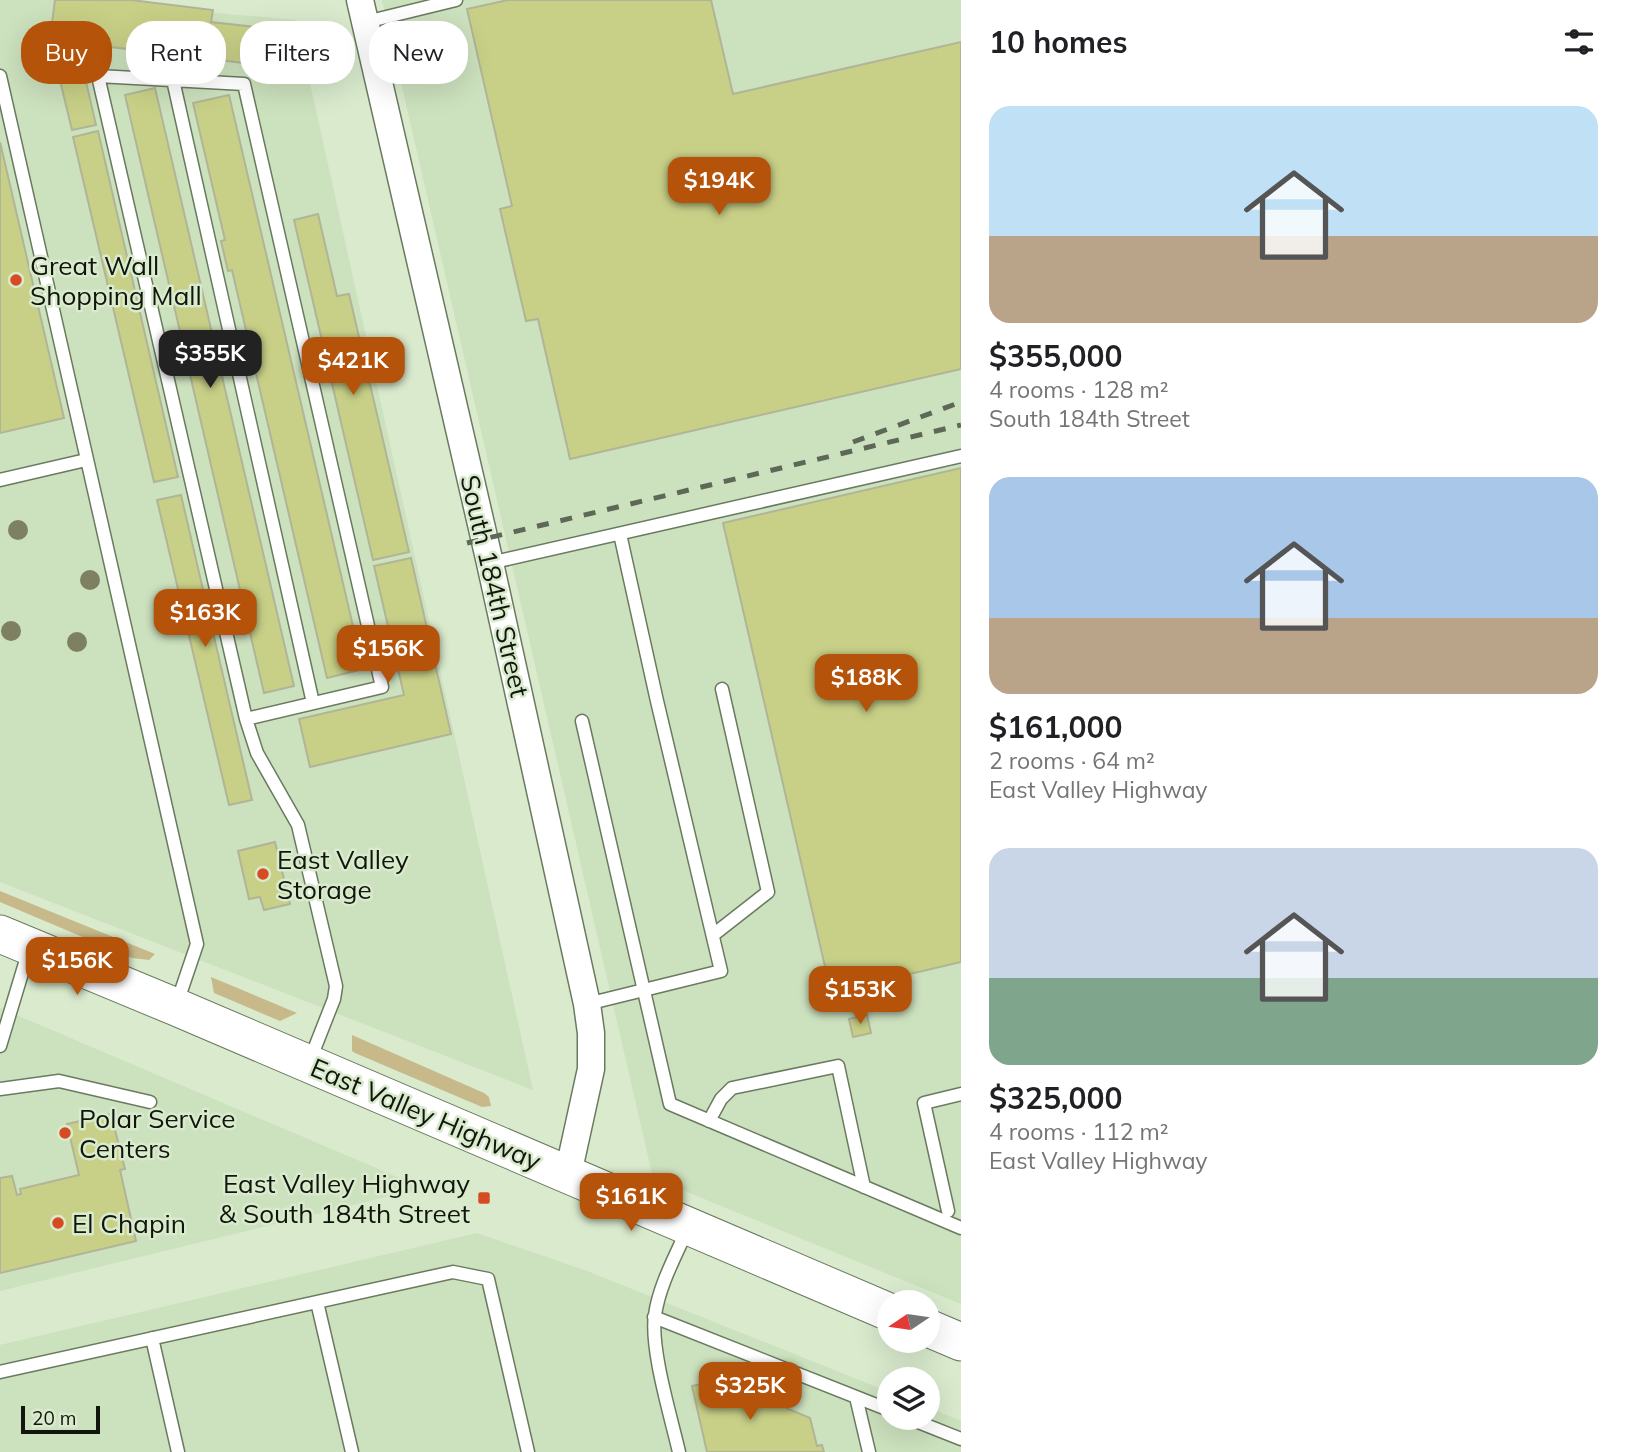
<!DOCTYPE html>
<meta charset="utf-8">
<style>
:root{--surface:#fff;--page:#f6f6f6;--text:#202124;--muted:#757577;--accent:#b45309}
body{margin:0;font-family:Mulish,sans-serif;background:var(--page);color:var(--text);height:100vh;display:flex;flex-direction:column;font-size:26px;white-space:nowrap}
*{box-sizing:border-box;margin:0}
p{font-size:23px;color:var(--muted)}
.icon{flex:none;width:38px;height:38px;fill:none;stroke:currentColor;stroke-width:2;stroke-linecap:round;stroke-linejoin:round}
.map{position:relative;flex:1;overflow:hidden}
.details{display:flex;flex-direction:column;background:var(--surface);width:665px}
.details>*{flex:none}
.banner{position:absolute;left:21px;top:21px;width:665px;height:63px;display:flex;gap:14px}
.needle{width:46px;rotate:257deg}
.tools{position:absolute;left:877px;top:1290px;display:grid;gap:14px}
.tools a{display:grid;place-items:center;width:63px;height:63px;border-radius:50%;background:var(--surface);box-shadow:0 7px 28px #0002;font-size:35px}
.scale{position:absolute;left:21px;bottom:18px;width:79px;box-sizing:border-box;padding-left:7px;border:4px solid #10160c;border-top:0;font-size:19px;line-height:24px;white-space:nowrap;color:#10160c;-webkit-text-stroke:5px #d9eacd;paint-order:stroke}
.price{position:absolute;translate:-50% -60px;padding:0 16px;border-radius:14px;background:var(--accent);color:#fff;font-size:23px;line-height:46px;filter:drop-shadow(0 2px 4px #0008)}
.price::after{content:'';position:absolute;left:50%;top:42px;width:21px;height:16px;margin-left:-10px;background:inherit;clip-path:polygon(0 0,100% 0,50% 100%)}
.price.current{background:#222;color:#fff}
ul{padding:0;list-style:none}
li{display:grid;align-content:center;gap:14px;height:371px;padding:0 28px}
li span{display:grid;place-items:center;height:217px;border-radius:21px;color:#555}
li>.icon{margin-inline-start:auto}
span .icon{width:126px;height:126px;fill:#fffc;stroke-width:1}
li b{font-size:30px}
h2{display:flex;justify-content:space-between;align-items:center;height:84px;padding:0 28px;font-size:30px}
.chip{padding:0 24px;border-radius:28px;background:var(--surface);box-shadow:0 7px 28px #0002;font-size:24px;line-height:63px}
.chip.current{background:var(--accent);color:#fff}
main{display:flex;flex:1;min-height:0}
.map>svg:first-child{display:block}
.built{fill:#cce1be}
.green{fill:#c7b98a}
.building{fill:#c8d087;stroke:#b1b597;stroke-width:2}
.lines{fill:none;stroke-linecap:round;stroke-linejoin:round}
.lane-casing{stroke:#6a7a60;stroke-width:15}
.street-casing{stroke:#6a7a60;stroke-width:29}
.secondary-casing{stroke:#6a7a60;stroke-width:39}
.lane{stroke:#fff;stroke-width:12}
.street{stroke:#fff;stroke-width:26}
.secondary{stroke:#fff;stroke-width:37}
.rail{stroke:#5e6857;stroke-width:5;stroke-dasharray:12 12;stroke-linecap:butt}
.tree{fill:#7e8161}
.poi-dot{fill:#d54c23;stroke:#d9eacd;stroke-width:2.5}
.labels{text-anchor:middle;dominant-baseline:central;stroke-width:5;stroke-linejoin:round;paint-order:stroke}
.poi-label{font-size:26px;fill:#10160c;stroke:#d9eacd;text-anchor:start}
.street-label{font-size:26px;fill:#10160c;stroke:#d9eacd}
</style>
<main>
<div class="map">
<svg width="961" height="1452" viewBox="0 0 961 1452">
<rect width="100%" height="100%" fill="#d9eacd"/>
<path class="built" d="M0,0H68L296,20L533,1090L0,882Z
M382,0H961V1304L653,1178Z
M0,1008L423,1188L0,1291Z
M477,1233L587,1271L889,1392V1418H928V1407L961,1421V1452H0V1345Z"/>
<path class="green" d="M0,891L155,954L149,960L132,958L0,902Z
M211,977L297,1013L280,1021L214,993Z
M352,1035L484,1093L489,1097L491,1106L482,1107L355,1053L352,1051Z"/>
<path class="building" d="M55,0H131L213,10L211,22L265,28L261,65L77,43L96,125L72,130L50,39Z
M508,0H711L733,94L961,42V369L570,459L538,319L526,321L500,209L512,206L467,9Z
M155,88L294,686L264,693L125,95Z
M229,95L363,669L327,678L232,270L228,271L221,241L225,240L193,103Z
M98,131L178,477L154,482L73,137Z
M0,142L64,418L0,433Z
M318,214L337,296L349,294L409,552L373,560L294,220Z
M961,468V962L880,981L883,991L843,1001L838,981L829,984L723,523Z
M181,495L252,800L229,805L157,500Z
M411,558L451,734L310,767L299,719L404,695L374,566Z
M275,842L290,904L264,910L260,897L249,899L238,851Z
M867,1015L871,1033L853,1037L849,1019Z
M111,1114L125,1169L120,1170L136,1241L0,1273V1178L12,1176L17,1195L21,1194L20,1189L79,1175L67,1124Z
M720,1380L810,1418L817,1446L822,1445L824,1452H707L692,1386Z"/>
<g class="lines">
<defs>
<path id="lane" d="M366,22L456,0
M0,76L197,944L177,1003
M173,80L313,703
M0,480L86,460
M490,563L961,456
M246,719L382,687L244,84L98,76L246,719L257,753L298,825L336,986L334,999L310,1060
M582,721L670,1104L961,1228
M713,935L768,892L722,689
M587,1004L721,971L657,701L620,534
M0,1046L29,950
M0,1089L59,1081L150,1102
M709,1121L721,1099L732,1088L838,1066L864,1187
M948,1211L924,1103L961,1094
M317,1302L352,1452
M654,1317L889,1410
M152,1338L178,1452
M0,1372L453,1272L488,1279L528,1452
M856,1397L869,1452
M908,1418L961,1439
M679,1452C671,1417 650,1349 655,1315C659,1286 675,1257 687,1230"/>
<path id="street" d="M360,0L490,563L587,1004L591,1033V1069L568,1174"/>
<path id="secondary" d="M0,934L176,1007L889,1312
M928,1328L961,1342"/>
</defs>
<use href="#lane" class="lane-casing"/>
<use href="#street" class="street-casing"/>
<use href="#secondary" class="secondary-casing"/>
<use href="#lane" class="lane"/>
<use href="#street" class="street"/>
<use href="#secondary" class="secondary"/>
<path class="rail" d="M853,442L961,402
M467,543L961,425"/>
</g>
<g class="tree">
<circle cx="18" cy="530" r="10"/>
<circle cx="90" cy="580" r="10"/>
<circle cx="11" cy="631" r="10"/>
<circle cx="77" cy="642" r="10"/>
</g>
<g class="poi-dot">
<circle cx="16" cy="280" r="7"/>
<circle cx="263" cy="874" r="7"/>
<circle cx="65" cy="1133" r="7"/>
<rect x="477" y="1191" width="14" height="14" rx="3.5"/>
<circle cx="58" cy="1223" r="7"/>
</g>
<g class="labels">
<g class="poi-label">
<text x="30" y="265">Great Wall<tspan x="30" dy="30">Shopping Mall</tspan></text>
<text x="277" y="859">East Valley<tspan x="277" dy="30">Storage</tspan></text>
<text x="79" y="1118">Polar Service<tspan x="79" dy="30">Centers</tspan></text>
<text x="470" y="1183" text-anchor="end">East Valley Highway<tspan x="470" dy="30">&amp; South 184th Street</tspan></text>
<text x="72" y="1223">El Chapin</text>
</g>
<g class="street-label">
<text transform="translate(495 586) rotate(77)">South 184th Street</text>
<text transform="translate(426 1114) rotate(23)">East Valley Highway</text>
</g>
</g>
</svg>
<div class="tools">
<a><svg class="needle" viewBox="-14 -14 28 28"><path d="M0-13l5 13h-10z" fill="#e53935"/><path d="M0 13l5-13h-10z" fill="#757577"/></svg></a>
<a><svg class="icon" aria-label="layers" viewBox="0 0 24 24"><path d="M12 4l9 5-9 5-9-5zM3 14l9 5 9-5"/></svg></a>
</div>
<div class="scale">20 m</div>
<b class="price" style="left:719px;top:217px">$194K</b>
<b class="price current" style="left:210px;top:390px">$355K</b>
<b class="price" style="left:353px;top:397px">$421K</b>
<b class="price" style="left:205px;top:649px">$163K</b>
<b class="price" style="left:388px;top:685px">$156K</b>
<b class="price" style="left:866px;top:714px">$188K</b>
<b class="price" style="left:77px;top:997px">$156K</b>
<b class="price" style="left:860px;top:1026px">$153K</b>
<b class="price" style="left:631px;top:1233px">$161K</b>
<b class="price" style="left:750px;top:1422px">$325K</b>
<div class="banner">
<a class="chip current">Buy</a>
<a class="chip">Rent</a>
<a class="chip">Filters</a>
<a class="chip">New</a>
</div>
</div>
<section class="details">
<h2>10 homes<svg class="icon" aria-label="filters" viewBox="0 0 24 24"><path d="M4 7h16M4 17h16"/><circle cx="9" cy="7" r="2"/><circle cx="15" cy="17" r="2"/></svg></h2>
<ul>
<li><span style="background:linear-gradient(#bfe0f5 60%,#b9a48a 0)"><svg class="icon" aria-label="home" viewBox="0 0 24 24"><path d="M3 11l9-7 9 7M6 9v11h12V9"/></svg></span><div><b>$355,000</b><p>4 rooms · 128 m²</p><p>South 184th Street</p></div></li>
<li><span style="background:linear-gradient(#a9c7e8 65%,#b9a48a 0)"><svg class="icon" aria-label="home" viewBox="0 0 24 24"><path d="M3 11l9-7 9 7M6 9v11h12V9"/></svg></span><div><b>$161,000</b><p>2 rooms · 64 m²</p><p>East Valley Highway</p></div></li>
<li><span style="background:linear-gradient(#c9d6e8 60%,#7fa58c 0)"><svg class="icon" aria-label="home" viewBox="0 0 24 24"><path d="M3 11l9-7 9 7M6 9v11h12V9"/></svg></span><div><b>$325,000</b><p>4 rooms · 112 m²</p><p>East Valley Highway</p></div></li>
</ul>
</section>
</main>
